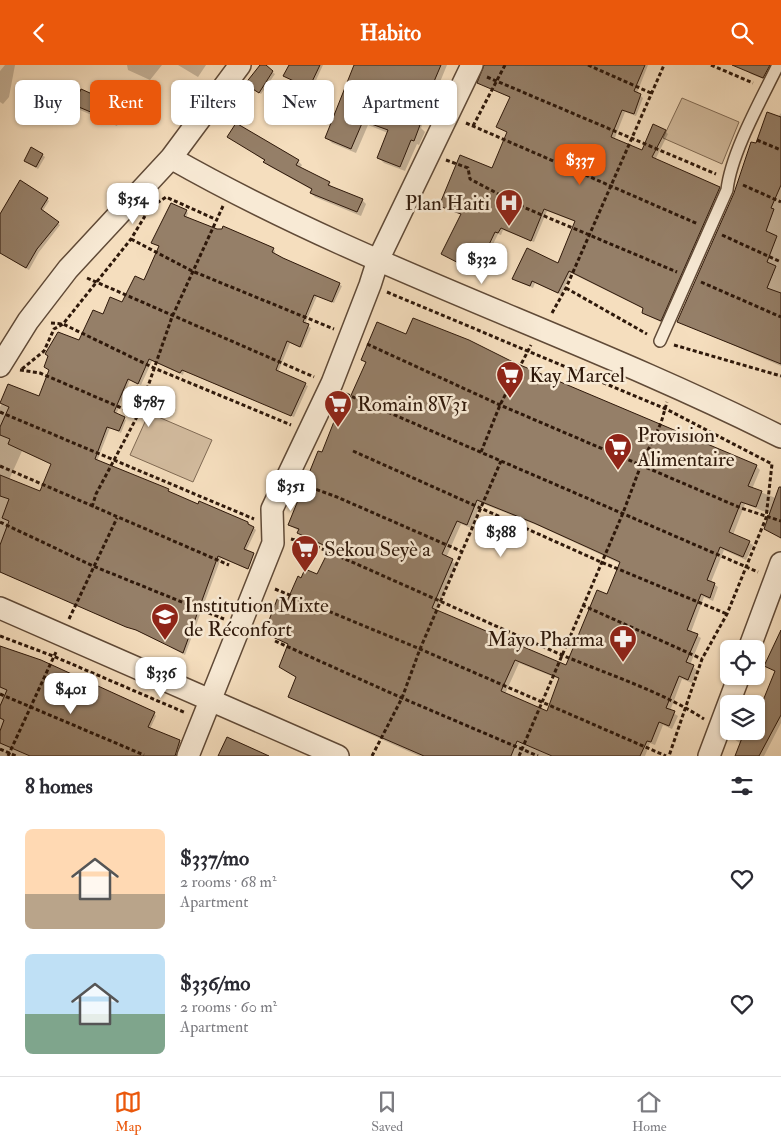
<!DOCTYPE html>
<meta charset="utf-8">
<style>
:root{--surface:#fff;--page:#f7f7f7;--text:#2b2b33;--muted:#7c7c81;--line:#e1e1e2;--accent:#ea580c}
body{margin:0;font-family:"IM FELL Double Pica",serif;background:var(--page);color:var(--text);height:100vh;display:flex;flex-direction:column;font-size:19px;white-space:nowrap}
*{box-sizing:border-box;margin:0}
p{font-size:16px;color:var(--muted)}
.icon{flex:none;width:28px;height:28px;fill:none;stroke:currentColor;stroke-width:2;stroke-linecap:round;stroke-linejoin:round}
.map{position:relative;height:691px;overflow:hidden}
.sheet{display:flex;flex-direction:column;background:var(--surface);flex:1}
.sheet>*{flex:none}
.guide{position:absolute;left:15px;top:15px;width:500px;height:45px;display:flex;gap:10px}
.controls{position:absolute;left:720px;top:575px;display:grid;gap:10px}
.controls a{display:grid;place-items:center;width:45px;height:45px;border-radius:8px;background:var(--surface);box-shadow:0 1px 4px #0004;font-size:25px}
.price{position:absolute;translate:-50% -42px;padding:0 11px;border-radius:10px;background:#fff;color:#222;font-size:16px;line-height:32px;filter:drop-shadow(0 1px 2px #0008)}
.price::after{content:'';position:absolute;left:50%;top:30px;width:15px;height:11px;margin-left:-8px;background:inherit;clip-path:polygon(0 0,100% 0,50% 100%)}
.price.active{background:var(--accent);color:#fff}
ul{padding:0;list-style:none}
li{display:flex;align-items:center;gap:15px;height:125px;padding:0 25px}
li span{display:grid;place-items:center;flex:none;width:140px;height:100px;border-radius:8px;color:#555}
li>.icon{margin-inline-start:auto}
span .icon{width:60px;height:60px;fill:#fffc;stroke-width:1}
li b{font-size:21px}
h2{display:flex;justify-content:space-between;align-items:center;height:60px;padding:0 25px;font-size:21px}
.chip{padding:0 18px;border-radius:8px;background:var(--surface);box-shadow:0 1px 4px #0004;font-size:18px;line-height:45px}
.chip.active{background:var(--accent);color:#fff}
header{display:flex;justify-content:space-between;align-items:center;height:65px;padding:0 25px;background:var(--accent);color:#fff;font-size:22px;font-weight:800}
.dock{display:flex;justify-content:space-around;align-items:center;height:70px;border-top:1px solid var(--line);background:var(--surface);font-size:14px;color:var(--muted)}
.dock a{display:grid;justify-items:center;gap:2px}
.dock .active{color:var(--accent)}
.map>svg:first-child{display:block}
.green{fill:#d3bc9f;stroke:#806a54}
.shadow{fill:#0003;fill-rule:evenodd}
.building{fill:#957f68;stroke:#2e180a;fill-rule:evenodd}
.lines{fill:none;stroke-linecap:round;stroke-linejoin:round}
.lane-casing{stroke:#604a37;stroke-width:14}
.street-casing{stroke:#604a37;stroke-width:24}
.path{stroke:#2e180a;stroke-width:3;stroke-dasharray:4 2.5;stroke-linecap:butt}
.lane{stroke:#f8ead5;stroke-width:11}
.street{stroke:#f8ead5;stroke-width:21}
.labels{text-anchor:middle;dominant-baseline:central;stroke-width:5;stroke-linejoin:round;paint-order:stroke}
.poi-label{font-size:21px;fill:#2e180a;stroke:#f8ead5;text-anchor:start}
</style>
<header><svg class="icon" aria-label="back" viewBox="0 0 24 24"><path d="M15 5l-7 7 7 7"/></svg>Habito<svg class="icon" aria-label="search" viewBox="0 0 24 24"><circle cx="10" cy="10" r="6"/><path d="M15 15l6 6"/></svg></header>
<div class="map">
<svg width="781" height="691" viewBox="0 0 781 691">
<rect width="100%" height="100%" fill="#f5debe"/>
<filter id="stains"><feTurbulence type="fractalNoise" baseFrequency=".004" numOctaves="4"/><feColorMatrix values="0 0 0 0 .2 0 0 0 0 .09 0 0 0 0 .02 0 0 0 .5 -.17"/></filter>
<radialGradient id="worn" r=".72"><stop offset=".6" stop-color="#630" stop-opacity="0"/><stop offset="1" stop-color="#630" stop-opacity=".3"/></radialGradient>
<path class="green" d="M682,33L739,57L722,99L663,73Z
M149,348L212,375L193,417L130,390Z"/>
<path class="shadow" d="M5,0H15L9,32L3,39L0,37V6Z
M127,0H162L150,15L128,5Z
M178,0H206L198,12Z
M262,0L275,9L261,29L249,21Z
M290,0H323L312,24L285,11Z
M356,0H447L421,63L425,67L419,80L417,79L405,106L384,98L378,92L388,68L368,60L356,88L332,78L327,73Z
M485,0H648L637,28L643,33L636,51L625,47L614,75L642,87L665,66L668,69L655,95L722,125L663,258L646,250L644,248V244L571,208L561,230L535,218L533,223L516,216L514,214L559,200L576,157L547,146L534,177L503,165L501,170L498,169L479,208L443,189L462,150L441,141L493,105L508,68L498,62L511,33L479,18Z
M739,0H774L766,15L751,9Z
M137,26L159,36L153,49L132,39Z
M75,40L118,42L123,47L117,61L80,45Z
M781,48V301L678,256L756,80Z
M229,72L298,96L302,100L300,103L329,118L332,123L362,135L366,139L361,151L315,132L311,128L312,125L269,101L265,96Z
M42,90L45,92L38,104L28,98Z
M47,134L49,136L42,147L60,160L39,187L29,205L0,188V152Z
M186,146L188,148L186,153L273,184L275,186L274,190L342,221L334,238L317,231L305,259L311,263L302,283L290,278L278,307L308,321L294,352L198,312L184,306L183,310L152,296L141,320L130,315L116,350L126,355L121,368L110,363L97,396L168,425L170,429L248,458L256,465L246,486L253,489L247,504L221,493L185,590L172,583L170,580L0,507V342L9,321L39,333L50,306L45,302L80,277L104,251L122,239L144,217L160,182L152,177ZM22,386L52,400L41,428L9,415Z
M407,271L512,298L756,401L760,405L752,424L781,435V453L745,439L733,470L753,480L746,495L724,485L711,517L718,522L713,536L704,532L691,567L701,573L690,600L697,605L692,618L682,614L670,646L678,651L672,664L663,660L655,680L650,678L645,691H419L294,635L290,631L297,613L280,602L289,580L266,568L302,514L318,511L330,484L302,472L299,466L289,460L366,299L362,294ZM481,438L539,461L621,499L608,530L566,601L436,546L456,499L446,493L461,459L471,463ZM519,598L559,614L548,648L505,629Z
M255,490L256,491L250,506L249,505Z
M781,568V658L764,691H736L741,679L734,674L738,666H756V639H752L754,636L762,640L776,607L765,600Z
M0,581L154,648L156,651L150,664L179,676L181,678L178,691H0Z"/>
<path class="building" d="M260,0H266L273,6L259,28L245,19Z
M289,0H320L309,23L283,11Z
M354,0H441L416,59L420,60L414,76L411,75L400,102L377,93L388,65L363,56L351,84L325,73Z
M484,0H645L634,26L641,29L634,49L622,45L611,72L642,85L653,59L666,65L652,92L720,122L661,256L642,248L643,243L569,206L558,228L532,216L530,221L512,214L527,183L558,198L575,156L544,144L531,176L501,163L498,168L495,167L476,207L441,189L461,149L439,141L460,90L492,103L507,67L496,62L510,32L477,18Z
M732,0H770L763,13Z
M81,24L119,41L112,56L74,40Z
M137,24L157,33L151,48L130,39Z
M767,47L781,52V120L771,143L774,144L766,166L777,171L767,197L776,201L767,223L781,228V299L677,257L734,128L751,77L756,78Z
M236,58L299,95L296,100L330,117L328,120L363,134L357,147L310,128L312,124L263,97L265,95L227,72Z
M31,82L43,89L36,102L24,96Z
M20,115L48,133L41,144L59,157L37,184L26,203L0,188V149Z
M171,138L187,145L184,151L217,164H222L223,161L274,183L272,187L283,193L340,218L332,237L314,230L303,257L309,259L300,282L287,276L276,305L306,318L291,351L194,310L182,305L180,308L149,294L138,319L128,314L114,347L125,352L119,366L107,362L95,394L169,424L168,426L198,439L199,436L248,457V459L254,462L244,484L254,488L248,504L218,491L183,588L136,565L126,562L0,507V480L9,456L2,453L9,434L0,431V410L40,426L51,399L8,379L10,374L0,370V362L9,342L0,338L8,319L39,331L49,305L44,302L48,291L45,289L58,267L79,275L93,245L103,249L110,232L122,237L135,211L144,215L159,181L151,178Z
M413,253L469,275L513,297L757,400L748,421L762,426L756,442L741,437L729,467L750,476L743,492L720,482L707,515L715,518L710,533L701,529L687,565L698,569L686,597L694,600L688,615L679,611L666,643L675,646L669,661L659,657L651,677L647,676L640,691H552L517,676L511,691H424L288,632L296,612L279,602L288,579L264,568L278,532L287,536L298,511L301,513L305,504L317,509L330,483L297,468L299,464L288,460L318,386L322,387L335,354L345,335L348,337L366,297L361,295L377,257L406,269ZM477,435L534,458L620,497L607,529L597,525L566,600L432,543L453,494L442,489L457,456L467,460ZM515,595L559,613L547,646L501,626Z
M779,422H781V473L764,464Z
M781,565V650L759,691H735L742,673L744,674L748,666H756V636L762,638L775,606L764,601Z
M0,581L41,595L155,647L148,662L180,675L175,691H30L0,678V666L4,655L0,653V641L7,625L0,622Z
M227,672L269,691H218Z"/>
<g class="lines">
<defs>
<path id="lane" d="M660,276L727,125C731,88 761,35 778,0"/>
<path id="street" d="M171,93C366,204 581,271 781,372
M0,301L28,256L68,204L171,93L240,0
M0,543L338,691
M749,584L781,498
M188,691L273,478L272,444L332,318L370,220L378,195L472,0
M709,691L739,611"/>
</defs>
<use href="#lane" class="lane-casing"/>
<use href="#street" class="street-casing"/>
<path class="path" d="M588,0L651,28
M711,0L753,18
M487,12L716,109
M466,58L698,159
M473,61L505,0
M757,75L781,85
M446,95L468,103L470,114L523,142L677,207
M743,120L781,137
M157,138L166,132L215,154
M722,170L781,197
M131,174L192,206L334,264
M87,213L314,312
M701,217L781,252
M566,223L647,269
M387,227L666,344L772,399L766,453L727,549L702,594L669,691
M552,248L566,223L664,0
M51,258L63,259L154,303L291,360
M367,279L500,340L741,443L781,456
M674,280L781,311
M22,304L44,286L54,264L63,259L131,174L145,151
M20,305L40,308L138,350
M346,329L758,507
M0,347L254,454
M353,386L601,497L727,549
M481,387L500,340L531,280
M0,401L229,500
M304,420L337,432L463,487
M92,442L96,429L138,350L172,252L223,141
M0,457L93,501L224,554
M291,474L313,480C396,516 479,554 562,590C609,610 661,626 704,654
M275,524L420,584L666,691
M582,540L702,594
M69,554L117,453
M0,571L53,591L186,648
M275,576L402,633L538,691
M0,629L144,690
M0,684L16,691
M8,691L56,587
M372,691L402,633L420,584L501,396
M519,691L623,448L641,400L661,358L667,337"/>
<use href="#lane" class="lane"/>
<use href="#street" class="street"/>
</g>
<defs>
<symbol id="hospital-pin" viewBox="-11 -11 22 30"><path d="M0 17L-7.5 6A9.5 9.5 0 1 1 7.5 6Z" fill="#8f2418" stroke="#f8ead5"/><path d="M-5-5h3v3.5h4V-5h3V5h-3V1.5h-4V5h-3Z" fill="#fff"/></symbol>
<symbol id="supermarket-pin" viewBox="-11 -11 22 30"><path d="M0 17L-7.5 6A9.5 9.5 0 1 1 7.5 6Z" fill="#8f2418" stroke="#f8ead5"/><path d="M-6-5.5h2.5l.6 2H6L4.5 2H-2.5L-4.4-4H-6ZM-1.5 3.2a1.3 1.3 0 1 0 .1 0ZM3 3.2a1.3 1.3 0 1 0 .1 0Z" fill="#fff"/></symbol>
<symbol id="school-pin" viewBox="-11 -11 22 30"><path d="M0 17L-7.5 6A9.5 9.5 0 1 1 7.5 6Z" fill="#8f2418" stroke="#f8ead5"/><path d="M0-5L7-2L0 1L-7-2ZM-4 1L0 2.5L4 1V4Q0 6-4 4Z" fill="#fff"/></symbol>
<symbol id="pharmacy-pin" viewBox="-11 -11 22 30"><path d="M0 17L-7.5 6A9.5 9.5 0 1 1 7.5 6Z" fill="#8f2418" stroke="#f8ead5"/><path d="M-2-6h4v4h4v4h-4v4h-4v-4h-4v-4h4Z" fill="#fff"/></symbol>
</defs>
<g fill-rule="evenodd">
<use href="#hospital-pin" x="493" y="122" width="32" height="43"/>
<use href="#supermarket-pin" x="494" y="294" width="32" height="43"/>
<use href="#supermarket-pin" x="322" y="323" width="32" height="43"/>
<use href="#supermarket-pin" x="602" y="366" width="32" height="43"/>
<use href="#supermarket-pin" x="289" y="468" width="32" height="43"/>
<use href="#school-pin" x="149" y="536" width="32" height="43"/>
<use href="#pharmacy-pin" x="607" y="558" width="32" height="43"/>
</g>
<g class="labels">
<g class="poi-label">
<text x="490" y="138" text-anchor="end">Plan Haiti</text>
<text x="529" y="310">Kay Marcel</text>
<text x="357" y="339">Romain 8V31</text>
<text x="637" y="370">Provision<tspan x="637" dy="24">Alimentaire</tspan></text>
<text x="324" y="484">Sekou Seyè a</text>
<text x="184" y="540">Institution Mixte<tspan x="184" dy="24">de Réconfort</tspan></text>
<text x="604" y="574" text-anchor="end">Mayo Pharma</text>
</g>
</g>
<rect width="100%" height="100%" filter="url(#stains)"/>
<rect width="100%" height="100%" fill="url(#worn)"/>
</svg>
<div class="controls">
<a><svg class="icon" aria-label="locate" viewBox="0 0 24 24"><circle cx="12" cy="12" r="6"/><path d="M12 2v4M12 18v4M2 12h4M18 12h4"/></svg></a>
<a><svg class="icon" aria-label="layers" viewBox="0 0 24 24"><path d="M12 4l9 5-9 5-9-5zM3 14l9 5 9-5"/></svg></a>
</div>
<b class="price active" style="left:580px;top:121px">$337</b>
<b class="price" style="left:133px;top:160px">$354</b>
<b class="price" style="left:482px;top:220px">$332</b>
<b class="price" style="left:149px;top:363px">$787</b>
<b class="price" style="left:291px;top:447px">$351</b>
<b class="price" style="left:501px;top:493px">$388</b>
<b class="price" style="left:161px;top:634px">$336</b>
<b class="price" style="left:71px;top:650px">$401</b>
<div class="guide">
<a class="chip">Buy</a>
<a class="chip active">Rent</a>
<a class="chip">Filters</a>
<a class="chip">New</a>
<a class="chip">Apartment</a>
</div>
</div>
<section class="sheet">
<h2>8 homes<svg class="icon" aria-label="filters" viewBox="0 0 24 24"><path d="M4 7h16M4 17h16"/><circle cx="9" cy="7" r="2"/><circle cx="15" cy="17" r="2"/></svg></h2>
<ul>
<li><span style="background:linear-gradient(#ffd9b3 65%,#b9a48a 0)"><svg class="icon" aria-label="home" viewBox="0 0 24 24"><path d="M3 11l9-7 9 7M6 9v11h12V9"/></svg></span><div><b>$337/mo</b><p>2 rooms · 68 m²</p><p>Apartment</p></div><svg class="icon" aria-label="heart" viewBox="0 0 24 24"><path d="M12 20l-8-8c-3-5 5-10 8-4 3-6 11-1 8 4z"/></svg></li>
<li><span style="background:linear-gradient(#bfe0f5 60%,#7fa58c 0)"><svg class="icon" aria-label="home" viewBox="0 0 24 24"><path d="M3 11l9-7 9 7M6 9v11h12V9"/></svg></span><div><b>$336/mo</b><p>2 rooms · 60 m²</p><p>Apartment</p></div><svg class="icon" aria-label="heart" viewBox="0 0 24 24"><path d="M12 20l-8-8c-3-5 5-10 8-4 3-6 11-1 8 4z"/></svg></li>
</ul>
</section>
<nav class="dock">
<a class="active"><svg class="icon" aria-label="map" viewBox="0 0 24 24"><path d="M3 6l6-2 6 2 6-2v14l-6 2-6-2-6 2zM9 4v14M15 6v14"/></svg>Map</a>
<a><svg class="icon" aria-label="saved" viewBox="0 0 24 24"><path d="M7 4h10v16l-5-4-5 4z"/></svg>Saved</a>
<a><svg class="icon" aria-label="home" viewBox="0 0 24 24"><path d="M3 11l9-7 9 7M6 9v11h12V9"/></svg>Home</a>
</nav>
